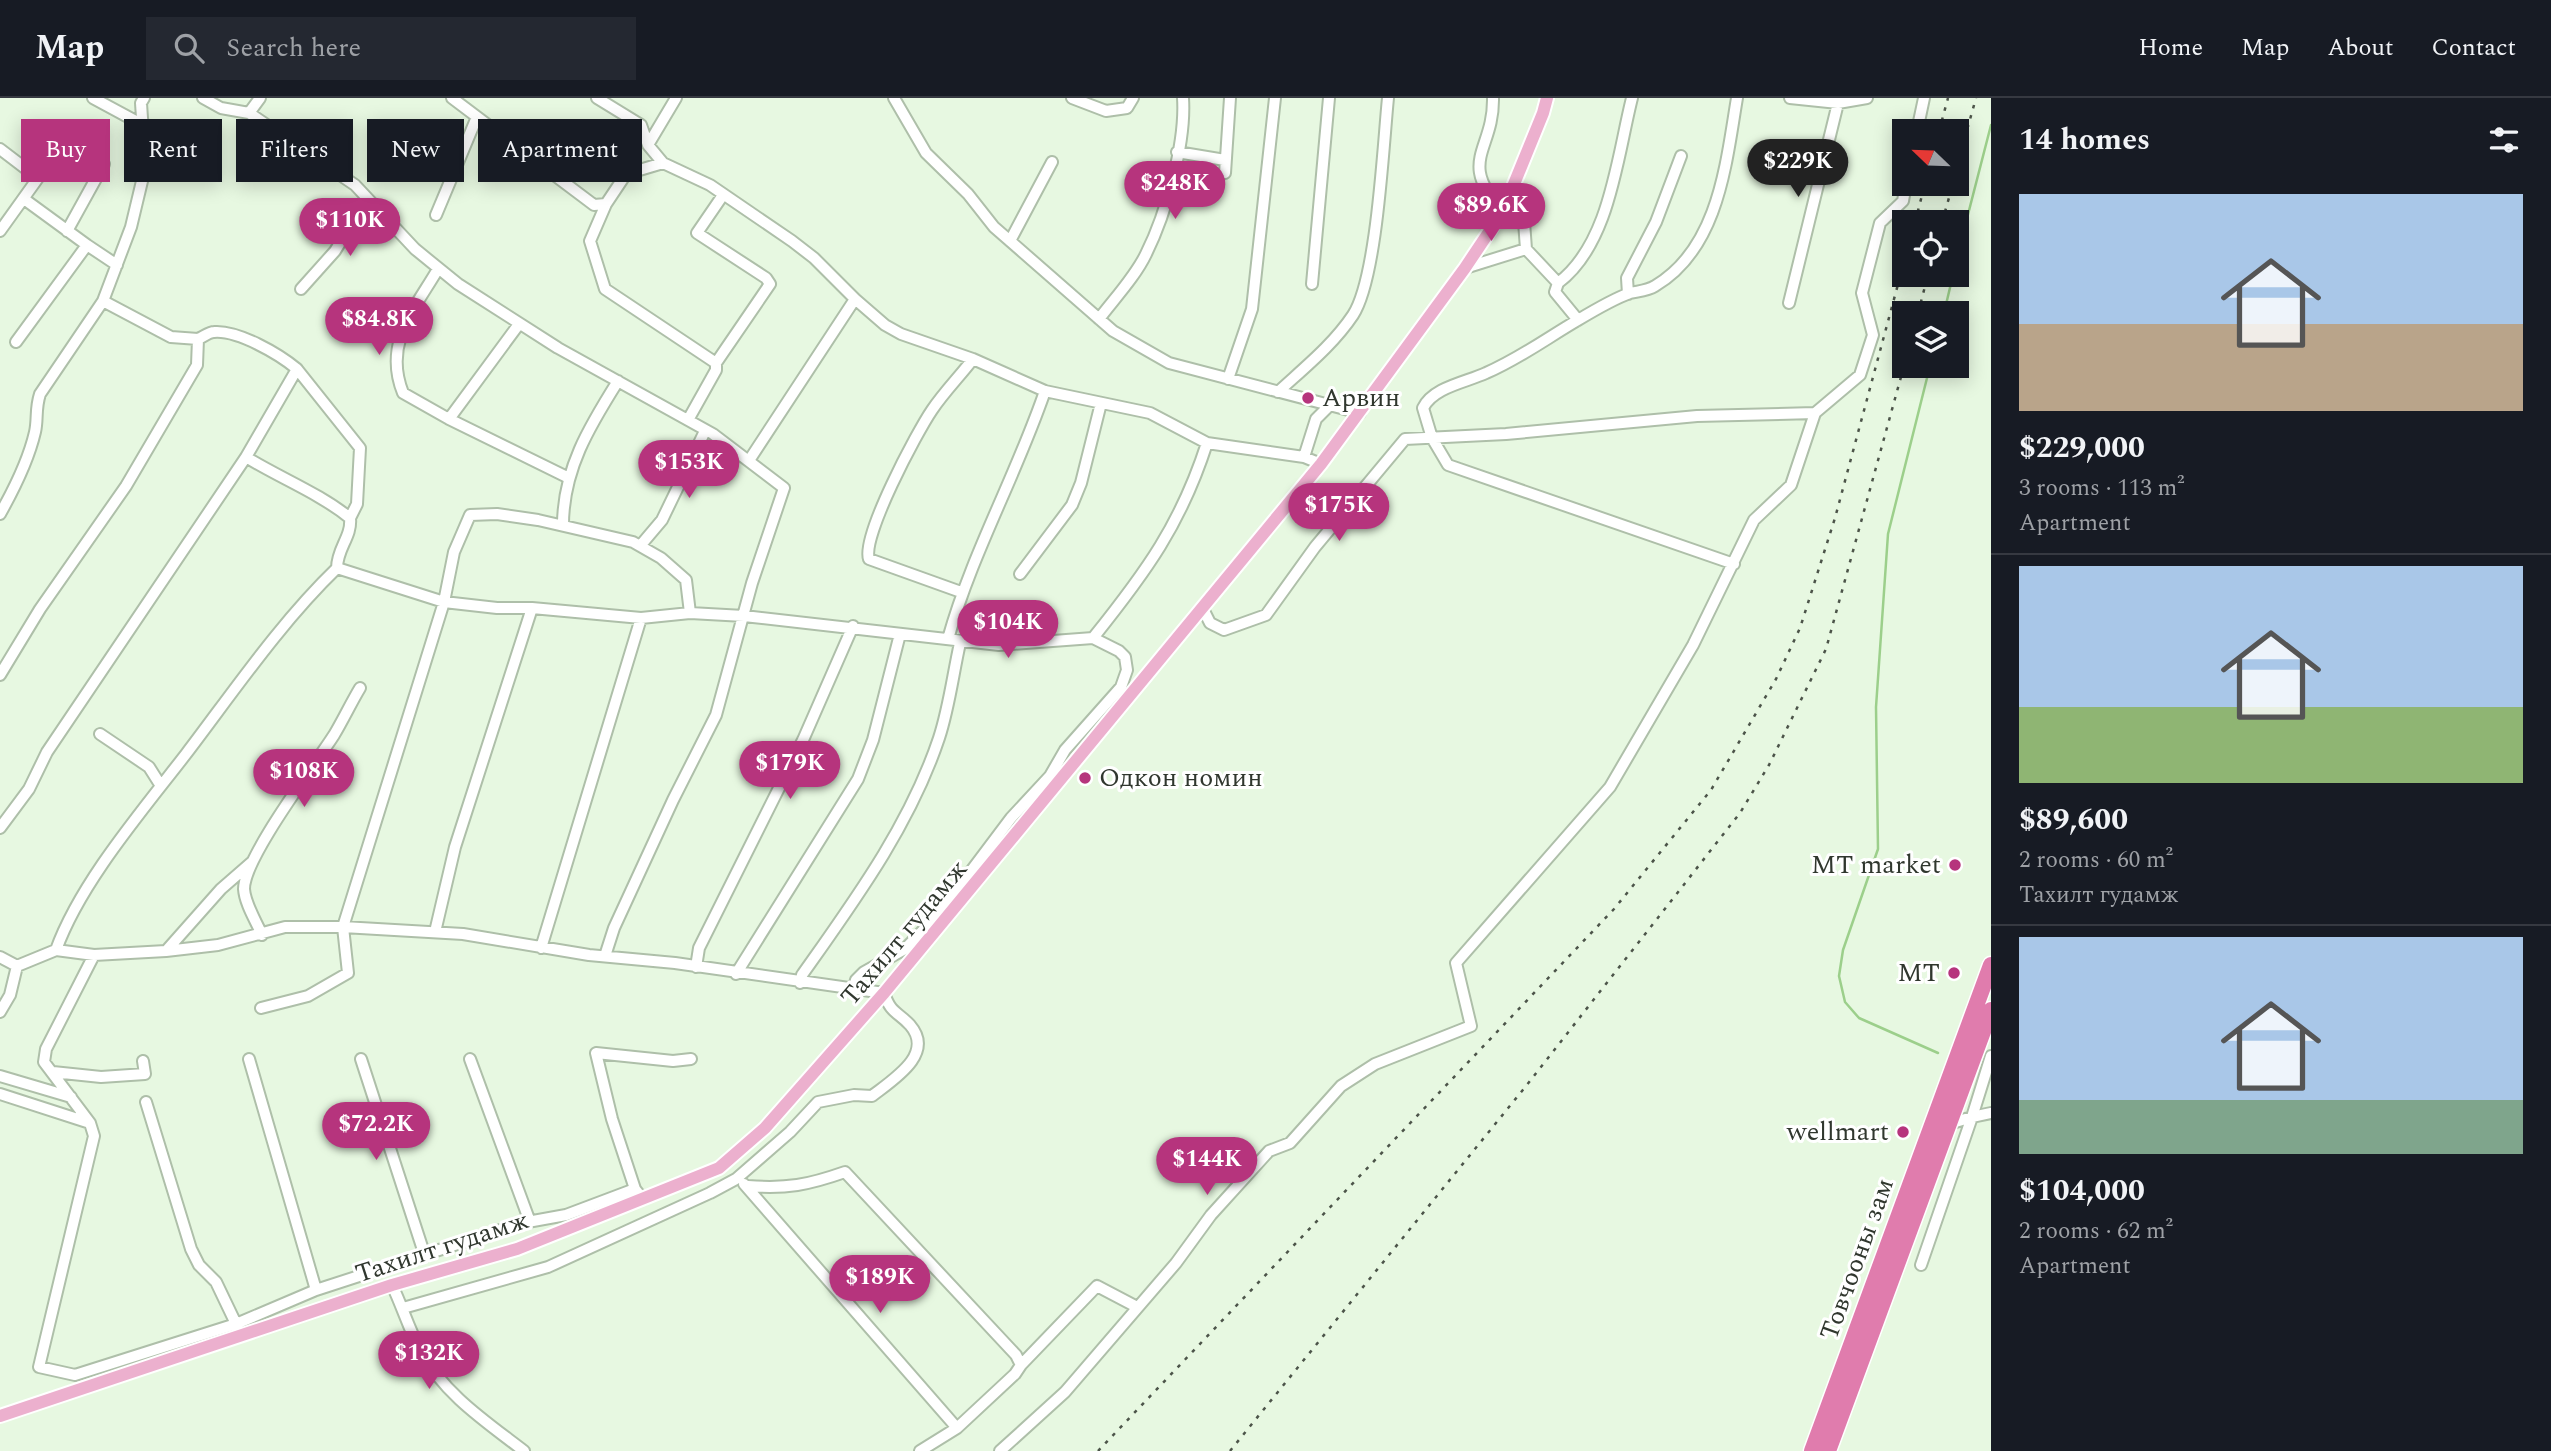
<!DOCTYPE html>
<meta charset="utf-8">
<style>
:root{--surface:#171b24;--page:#242831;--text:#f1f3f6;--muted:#9ea1a6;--line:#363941;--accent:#b6347d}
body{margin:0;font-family:Spectral,serif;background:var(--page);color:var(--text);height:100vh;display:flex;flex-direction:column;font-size:26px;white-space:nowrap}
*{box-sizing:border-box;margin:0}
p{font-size:23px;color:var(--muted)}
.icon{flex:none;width:38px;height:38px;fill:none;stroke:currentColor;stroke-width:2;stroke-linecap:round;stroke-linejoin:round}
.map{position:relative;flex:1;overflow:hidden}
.details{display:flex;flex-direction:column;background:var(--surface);width:560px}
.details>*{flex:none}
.banner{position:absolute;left:21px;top:21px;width:665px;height:63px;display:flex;gap:14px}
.needle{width:46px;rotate:293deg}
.fabs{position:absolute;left:1892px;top:21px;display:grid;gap:14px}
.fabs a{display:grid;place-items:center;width:77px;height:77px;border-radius:0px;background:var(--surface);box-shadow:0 4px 18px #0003;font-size:35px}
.price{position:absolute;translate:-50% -60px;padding:0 16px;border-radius:24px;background:var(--accent);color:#fff;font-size:23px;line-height:46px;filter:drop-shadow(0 2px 4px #0008)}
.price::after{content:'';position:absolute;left:50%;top:42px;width:21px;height:16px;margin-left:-10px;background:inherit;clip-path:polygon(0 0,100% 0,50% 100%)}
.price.active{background:#222;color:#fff}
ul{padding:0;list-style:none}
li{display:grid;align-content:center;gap:14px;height:371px;padding:0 28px}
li+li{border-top:2px solid var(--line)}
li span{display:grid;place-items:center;height:217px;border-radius:0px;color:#555}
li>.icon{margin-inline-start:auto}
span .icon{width:126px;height:126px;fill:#fffc;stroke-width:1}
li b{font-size:30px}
h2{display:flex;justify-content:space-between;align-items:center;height:84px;padding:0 28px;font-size:30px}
.chip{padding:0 24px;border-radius:0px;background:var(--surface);box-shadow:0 4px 18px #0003;font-size:24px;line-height:63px}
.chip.active{background:var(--accent);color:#fff}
header{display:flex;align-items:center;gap:42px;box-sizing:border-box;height:98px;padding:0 35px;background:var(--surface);border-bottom:2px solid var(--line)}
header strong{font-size:33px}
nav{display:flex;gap:38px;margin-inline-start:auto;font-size:24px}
.search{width:490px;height:63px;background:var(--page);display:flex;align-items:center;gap:18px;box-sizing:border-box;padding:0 24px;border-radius:0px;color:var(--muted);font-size:26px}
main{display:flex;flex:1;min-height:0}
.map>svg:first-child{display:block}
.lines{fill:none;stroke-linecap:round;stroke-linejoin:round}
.stream{stroke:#9ccf8b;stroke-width:2.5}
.minor-casing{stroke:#aebfa9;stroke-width:14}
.major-casing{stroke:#fff;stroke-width:16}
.highway-casing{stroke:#fff;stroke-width:19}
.minor{stroke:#fff;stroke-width:10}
.major{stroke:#ecb0ce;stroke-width:12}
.highway{stroke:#e07cad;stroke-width:16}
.rail{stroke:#4c5449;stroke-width:2.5;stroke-dasharray:3.5 7;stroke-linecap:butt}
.poi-dot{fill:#b6347d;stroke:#fff;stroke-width:2.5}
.labels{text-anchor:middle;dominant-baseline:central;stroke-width:6;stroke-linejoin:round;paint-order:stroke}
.poi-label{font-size:26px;fill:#30372e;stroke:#fff;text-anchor:end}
.street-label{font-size:26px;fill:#30372e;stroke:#fff}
</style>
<header>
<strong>Map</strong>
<div class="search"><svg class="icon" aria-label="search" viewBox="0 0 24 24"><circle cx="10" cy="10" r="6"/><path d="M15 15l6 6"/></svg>Search here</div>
<nav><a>Home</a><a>Map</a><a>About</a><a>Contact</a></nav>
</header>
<main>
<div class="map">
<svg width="1991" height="1353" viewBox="0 0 1991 1353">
<rect width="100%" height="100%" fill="#e7f8e1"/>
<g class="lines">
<path class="stream" d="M1956,163L1991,27
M1944,215L1953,177
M1930,268L1888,436L1876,609L1878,751L1843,852L1839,878L1845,904L1859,920L1938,955"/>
<defs>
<path id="minor" d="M93,0L143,27
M203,0L221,10L249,15L355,87L415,151L458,186L558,250L713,336L784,390L752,485L716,617L673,702L614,830L605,858
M452,0L594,107L606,106L626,76L663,65
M597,0L641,27L648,47L663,65L710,87L792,143L814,160L855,201L885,227L901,236L973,261L1045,293L1150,315L1207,345L1304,359L1321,366
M894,0L926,55L968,96L994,129L1113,233L1169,265L1360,315
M1072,0L1106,13L1127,10L1133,0
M1493,0C1494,53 1456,63 1503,113
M1790,0L1838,5L1867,0
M249,15L260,0
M1917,33L1924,0
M648,47L676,0
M0,51L38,80L0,133
M1177,54L1225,62
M1225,75L1230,0
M1513,95L1523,110L1526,151L1558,185L1555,194L1578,222
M24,101L87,147
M606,106L590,143L605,191L716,265V272L688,322
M436,117L477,19
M67,133L104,66
M1010,143L1052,64
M1465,170L1526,151
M438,171C414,212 383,245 403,295L449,321
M1558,185C1610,146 1617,59 1632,0
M1312,186L1329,0
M301,191L335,153L366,102
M1628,196L1627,180L1656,124L1681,58
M1789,205L1838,5
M1099,221C1114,201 1135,179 1146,156C1166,116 1186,45 1183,0
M519,226L449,321L569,380
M198,241C203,239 209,234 214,234C238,232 279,256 297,271L246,359
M16,244L87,147L117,167
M716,265L770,186L766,180L697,135L723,97
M297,271L360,350L357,406L350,420
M1228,281L1252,211L1275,0
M1278,294C1304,270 1333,247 1353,217C1377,180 1383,49 1388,0
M1304,359L1316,321L1329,308
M750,361L855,201
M0,416C13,393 29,360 35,334C38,321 35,311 40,296L103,203L131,129L148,58L142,20L141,5L144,0
M563,427C563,372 589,329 618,283
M640,448L662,422L705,333
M1734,466L1448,367L1432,340L1423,310C1433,289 1467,284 1486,275C1519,261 1547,240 1578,222C1593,213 1613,201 1630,195C1638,193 1647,193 1655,188C1719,150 1726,65 1737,0
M1020,476L1072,407L1081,385L1101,305
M961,494L869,461C861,439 917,334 932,312C944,294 960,278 973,261
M1203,511L1210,525L1224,532L1266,517L1315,449L1405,341L1506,336L1697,318L1815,315L1860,277L1873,237L1862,195L1880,125L1903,103L1906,86
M1093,540C1146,474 1181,426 1207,345
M948,541C972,455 1016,378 1045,293
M0,577L40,511L126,388L197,267L198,241L171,239L103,203
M100,636L149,669L161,688
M0,730L29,691L47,654L246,359C280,380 319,395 350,420C352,439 337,450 337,470
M435,834L455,749L532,510
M262,837C256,823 245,806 244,791C244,760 314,668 334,637C343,622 351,605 360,590
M541,850L641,520
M56,852C80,785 142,713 186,656C234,593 280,525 337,470L444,504L497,510H532L641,520L690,515L744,518L999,547L1093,540L1119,553L1125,559L1127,572L1121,589L1065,652L1050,678L1011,720L938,817L905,851L864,874L856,882L853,892
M166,853L221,791L252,764
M94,857L46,951L44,964L90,1025L94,1038L39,1269L75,1277L236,1226L316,1192L249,961
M0,859L17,868L56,852L94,857L166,853L218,847L285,829H343L463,836L589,857L675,865L884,895C891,916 897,913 910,927C935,956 894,981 872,998L854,997L818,1004L790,1034L736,1081L710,1095L548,1169L403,1210
M696,869L699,850L803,642L853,528
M736,876L858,681L873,642L900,536
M800,885L802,877C855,802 910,727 939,640C949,610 953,576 960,545
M261,910L308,898L348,875L343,829L444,504L454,454L470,417L497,416L538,422L633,444L661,460L686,482L690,515
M0,914L10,897L17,868
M361,961L424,1155
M470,961L530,1124
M53,974L101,979L145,976L143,963
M0,978L71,999
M0,996L90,1025
M146,1004L191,1151L199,1167L216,1184L238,1230
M1949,1026L1972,1019L1991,958
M744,1086L957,1330L920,1353
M748,1088C787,1091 808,1087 845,1074L1016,1257L1021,1267L1015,1276L957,1330
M635,1091L612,1021L596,955L673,963L691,961
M1921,1167L1972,1019L1991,1015
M392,1187C402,1208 409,1231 420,1252C444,1296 485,1323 524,1353
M316,1192L522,1125L566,1117L635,1091L643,1101
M1021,1267L1097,1188L1137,1209
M1000,1353L1065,1294L1176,1165L1211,1117L1269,1053L1290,1045L1341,988L1375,966L1471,928L1456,865L1610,689L1693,547L1754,422L1791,387L1815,315"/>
<path id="major" d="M0,1318L392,1187L517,1151L719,1070L765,1030L884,895L1321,366L1465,170L1503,113L1543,15L1547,0"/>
<path id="highway" d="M1812,1353L1991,867
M1828,1353L1991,912"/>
</defs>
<use href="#minor" class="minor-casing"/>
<use href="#major" class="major-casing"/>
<use href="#highway" class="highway-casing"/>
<use href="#minor" class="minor"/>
<use href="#major" class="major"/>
<use href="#highway" class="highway"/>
<path class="rail" d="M1939,33L1948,0
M1956,71L1976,0
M1915,124L1925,86
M1942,124L1953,86
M1918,215L1928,177
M1098,1353L1614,811L1711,692L1776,581L1800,530L1835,420L1904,164
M1230,1353L1526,988L1740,715L1769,667L1826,551L1904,268"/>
</g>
<g class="poi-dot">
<circle cx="1308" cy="300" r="7"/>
<circle cx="1085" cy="680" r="7"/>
<circle cx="1955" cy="767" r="7"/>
<circle cx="1954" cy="875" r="7"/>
<circle cx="1903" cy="1034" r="7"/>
</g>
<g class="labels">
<g class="poi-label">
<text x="1322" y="300" text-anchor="start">Арвин</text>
<text x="1099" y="680" text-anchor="start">Одкон номин</text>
<text x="1941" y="767">MT market</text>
<text x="1940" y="875">МТ</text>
<text x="1889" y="1034">wellmart</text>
</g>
<g class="street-label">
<text transform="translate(904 835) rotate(-50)">Тахилт гудамж</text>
<text transform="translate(442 1149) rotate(-18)">Тахилт гудамж</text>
<text transform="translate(1857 1161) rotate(-70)">Товчооны зам</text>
</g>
</g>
</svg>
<div class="fabs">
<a><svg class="needle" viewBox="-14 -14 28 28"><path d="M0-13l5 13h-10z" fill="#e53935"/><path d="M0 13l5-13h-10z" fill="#9ea1a6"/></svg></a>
<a><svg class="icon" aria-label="locate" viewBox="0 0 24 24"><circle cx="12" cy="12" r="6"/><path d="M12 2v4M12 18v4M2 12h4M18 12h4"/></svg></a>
<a><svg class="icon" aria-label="layers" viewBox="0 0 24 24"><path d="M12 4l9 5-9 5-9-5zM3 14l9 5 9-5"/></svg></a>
</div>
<b class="price active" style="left:1798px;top:101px">$229K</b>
<b class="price" style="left:1175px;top:123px">$248K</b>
<b class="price" style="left:1491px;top:145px">$89.6K</b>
<b class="price" style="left:350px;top:160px">$110K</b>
<b class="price" style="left:379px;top:259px">$84.8K</b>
<b class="price" style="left:689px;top:402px">$153K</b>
<b class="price" style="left:1339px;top:445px">$175K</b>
<b class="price" style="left:1008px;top:562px">$104K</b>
<b class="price" style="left:790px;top:703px">$179K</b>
<b class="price" style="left:304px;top:711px">$108K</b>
<b class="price" style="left:376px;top:1064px">$72.2K</b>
<b class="price" style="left:1207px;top:1099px">$144K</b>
<b class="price" style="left:880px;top:1217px">$189K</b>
<b class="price" style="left:429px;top:1293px">$132K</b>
<div class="banner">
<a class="chip active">Buy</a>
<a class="chip">Rent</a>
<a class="chip">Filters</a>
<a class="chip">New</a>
<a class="chip">Apartment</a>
</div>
</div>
<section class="details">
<h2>14 homes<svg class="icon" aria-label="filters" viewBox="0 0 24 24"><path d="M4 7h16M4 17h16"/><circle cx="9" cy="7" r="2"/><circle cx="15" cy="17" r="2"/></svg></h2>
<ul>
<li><span style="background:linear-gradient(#a9c7e8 60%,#b9a48a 0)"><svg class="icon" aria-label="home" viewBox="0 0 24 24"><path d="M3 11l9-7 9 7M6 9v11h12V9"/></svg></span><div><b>$229,000</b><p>3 rooms · 113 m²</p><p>Apartment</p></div></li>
<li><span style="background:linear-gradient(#a9c7e8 65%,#8fb573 0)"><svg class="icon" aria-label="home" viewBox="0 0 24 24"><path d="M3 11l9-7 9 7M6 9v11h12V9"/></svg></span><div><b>$89,600</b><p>2 rooms · 60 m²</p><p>Тахилт гудамж</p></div></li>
<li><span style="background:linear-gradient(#a9c7e8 75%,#7fa58c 0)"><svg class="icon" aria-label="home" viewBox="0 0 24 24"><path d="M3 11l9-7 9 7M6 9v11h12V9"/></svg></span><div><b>$104,000</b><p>2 rooms · 62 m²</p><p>Apartment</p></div></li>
</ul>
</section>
</main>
